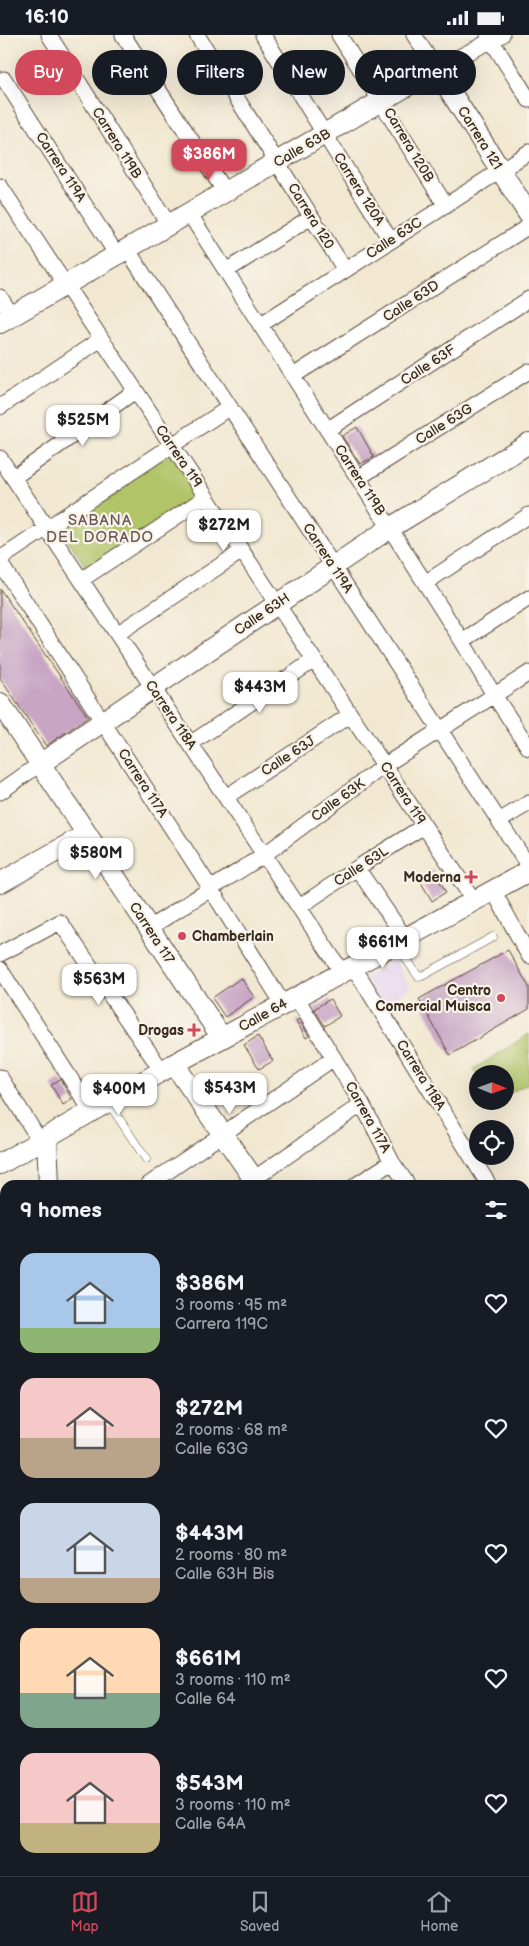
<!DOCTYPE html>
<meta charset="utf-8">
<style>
:root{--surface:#171b24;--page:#20242c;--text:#f1f3f6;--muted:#9ea1a6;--line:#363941;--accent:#d1495b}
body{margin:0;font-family:"Balsamiq Sans",sans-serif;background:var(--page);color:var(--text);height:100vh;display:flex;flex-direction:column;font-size:19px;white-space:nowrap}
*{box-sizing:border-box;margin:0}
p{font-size:16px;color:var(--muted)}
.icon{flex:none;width:28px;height:28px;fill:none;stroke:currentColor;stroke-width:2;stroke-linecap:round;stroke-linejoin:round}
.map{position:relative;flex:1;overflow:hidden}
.side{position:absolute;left:0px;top:1145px;width:530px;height:696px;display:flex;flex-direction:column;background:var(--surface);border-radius:15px 15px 0 0;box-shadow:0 5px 20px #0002}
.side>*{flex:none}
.top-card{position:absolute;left:15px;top:15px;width:500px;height:45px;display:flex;gap:10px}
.needle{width:32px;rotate:91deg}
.tools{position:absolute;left:469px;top:1030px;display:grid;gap:10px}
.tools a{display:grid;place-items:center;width:45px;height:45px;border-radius:50%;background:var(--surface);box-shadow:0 5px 20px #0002;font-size:25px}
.price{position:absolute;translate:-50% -42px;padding:0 11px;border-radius:10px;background:#fff;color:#222;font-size:16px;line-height:32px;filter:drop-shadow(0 1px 2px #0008)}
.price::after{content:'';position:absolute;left:50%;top:30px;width:15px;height:11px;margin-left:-8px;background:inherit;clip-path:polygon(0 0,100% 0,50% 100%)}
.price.active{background:var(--accent);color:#fff}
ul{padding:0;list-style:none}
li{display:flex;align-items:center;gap:15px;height:125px;padding:0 20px}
li span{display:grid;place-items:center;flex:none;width:140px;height:100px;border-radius:15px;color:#555}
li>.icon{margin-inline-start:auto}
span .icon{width:60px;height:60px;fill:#fffc;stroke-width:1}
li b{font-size:21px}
h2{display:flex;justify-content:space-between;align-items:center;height:60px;padding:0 20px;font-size:21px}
.pill{padding:0 18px;border-radius:22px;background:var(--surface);box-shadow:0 5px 20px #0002;font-size:18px;line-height:45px}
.pill.active{background:var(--accent);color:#fff}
.status{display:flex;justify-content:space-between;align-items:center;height:35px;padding:0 25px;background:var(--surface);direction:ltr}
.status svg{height:14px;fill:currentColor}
.dock{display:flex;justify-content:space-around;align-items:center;height:70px;border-top:1px solid var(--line);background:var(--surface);font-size:14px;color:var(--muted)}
.dock a{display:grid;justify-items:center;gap:2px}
.dock .active{color:var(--accent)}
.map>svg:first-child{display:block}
.built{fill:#e5d3f1}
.green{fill:#b1c468;stroke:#767743}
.building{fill:#c8a4c5}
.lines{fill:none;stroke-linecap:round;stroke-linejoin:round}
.lane-casing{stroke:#564639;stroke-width:9}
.street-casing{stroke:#564639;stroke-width:17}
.secondary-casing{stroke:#564639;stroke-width:22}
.path{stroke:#564639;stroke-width:2.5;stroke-dasharray:1 4;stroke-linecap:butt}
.lane{stroke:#fff;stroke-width:8}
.street{stroke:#fff;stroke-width:15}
.secondary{stroke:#fff;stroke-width:20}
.poi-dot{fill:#d1495b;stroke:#f7f3e8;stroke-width:2}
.labels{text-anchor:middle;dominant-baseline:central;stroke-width:4.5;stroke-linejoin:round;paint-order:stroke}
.street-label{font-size:14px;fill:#3b2a1e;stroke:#f7f3e8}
.poi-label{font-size:14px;font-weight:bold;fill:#3b2a1e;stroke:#f7f3e8;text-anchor:end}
.neighbourhood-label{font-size:15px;letter-spacing:1px;fill:#6c5558;stroke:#f7f3e8}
</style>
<div class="status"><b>16:10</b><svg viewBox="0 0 49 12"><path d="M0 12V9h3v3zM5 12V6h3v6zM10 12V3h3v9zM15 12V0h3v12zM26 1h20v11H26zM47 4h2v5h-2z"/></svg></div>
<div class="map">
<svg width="529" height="1841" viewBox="0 0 529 1841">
<rect width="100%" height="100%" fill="#f7f3e8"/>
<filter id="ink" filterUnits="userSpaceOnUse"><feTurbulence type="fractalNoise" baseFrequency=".02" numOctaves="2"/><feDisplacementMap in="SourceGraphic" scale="10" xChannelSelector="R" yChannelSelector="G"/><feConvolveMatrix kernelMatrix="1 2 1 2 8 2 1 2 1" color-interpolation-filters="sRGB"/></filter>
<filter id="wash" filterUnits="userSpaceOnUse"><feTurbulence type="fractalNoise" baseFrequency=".0096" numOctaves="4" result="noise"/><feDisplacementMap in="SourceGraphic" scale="20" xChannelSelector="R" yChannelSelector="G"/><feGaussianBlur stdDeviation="1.12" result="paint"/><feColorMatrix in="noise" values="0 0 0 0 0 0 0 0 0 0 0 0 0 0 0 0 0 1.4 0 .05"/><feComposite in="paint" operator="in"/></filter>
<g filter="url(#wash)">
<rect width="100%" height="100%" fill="#f2e8d1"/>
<path class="built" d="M395,925L410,953L380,971L364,943Z"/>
<path class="green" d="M171,416L201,462L89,537L59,491Z
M529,999V1048L505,1061V1039H478L477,1042L474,1034Z"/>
<g id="blocks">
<path class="building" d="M357,392L374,422L360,429L342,401Z
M0,554L88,682L46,711L0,643Z
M433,835L446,857L432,866L419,844Z
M508,915L529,952V974L450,1020L419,964Z
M241,943L254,962L225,982L212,963Z
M330,964L340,981L325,991L314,974Z
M298,984L309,1001L306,1003L296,986Z
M258,1001L273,1026L259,1034L244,1010Z
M60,1044L72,1064L63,1070L51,1050Z"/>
</g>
</g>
<g filter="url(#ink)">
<use href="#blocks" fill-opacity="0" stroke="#564639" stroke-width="1"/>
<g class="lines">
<defs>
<path id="lane" d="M396,909L418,941H422L493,902
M108,1067L146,1124
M16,1836L17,1841"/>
<path id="street" d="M49,0L169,190
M123,0L225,157
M197,0L345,235
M263,0L391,206
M339,0L446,171
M414,0L436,34L502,0
M488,0L529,65
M4,44L117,220
M0,151L474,866
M189,178L462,606L494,660L529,713
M127,214L529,832
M226,236L311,182
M0,262L12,281
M260,290L529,117
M293,341L529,191
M0,372L101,304
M327,395L529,264
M0,423L342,937
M13,443L135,356
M358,443L529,336
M0,524L230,372
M0,528L211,854L283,969
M81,545L206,462
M425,548L529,480
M117,599L242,516
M462,606L529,563
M190,709L314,625
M0,757L40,729
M226,762L350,680
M499,786L529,768
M357,833L405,903
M493,855L529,921
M299,872L357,833L424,791
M149,893L264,820L385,730L529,638
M0,919L60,887L162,1036
M353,931L489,1150
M0,934L92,1077
M296,962L362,1069L392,1127L408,1150
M0,1042L40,1106
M148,1150L334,1023
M245,1150L362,1069
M356,1150L392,1127
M525,1209L529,1215
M525,1326L529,1333
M525,1411L529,1408
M525,1481L529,1478
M0,1617L5,1616
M525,1652L529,1658
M437,1836L441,1841
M128,1841L137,1836
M409,1841L417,1836"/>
<path id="secondary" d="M0,288L436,34L529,180
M0,668L222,1003
M40,729L390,493L529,408
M0,848L87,799
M174,1029L258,1150
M47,1102L49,1150
M0,1129L174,1029L529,836
M525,1531L529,1536
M525,1707L529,1705
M525,1801H529
M71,1836V1841
M273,1841L282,1836"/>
</defs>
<use href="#lane" class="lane-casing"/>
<use href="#street" class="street-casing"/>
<use href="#secondary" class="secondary-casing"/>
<path class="path" d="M525,1828L529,1833
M492,1836L496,1841"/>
<use href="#lane" class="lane"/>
<use href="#street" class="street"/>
<use href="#secondary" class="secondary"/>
</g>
</g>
<g class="poi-dot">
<path d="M468.5 834.5h5v5h5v5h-5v5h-5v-5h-5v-5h5z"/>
<circle cx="182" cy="901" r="5"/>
<circle cx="501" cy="963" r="5"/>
<path d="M191.5 987.5h5v5h5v5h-5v5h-5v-5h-5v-5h5z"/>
</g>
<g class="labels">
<g class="street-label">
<text transform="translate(480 103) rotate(58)">Carrera 121</text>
<text transform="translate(117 108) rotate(58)">Carrera 119B</text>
<text transform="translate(409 110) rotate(59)">Carrera 120B</text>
<text transform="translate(302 113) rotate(-30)">Calle 63B</text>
<text transform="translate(61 132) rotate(57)">Carrera 119A</text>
<text transform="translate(359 154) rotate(58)">Carrera 120A</text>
<text transform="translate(311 181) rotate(58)">Carrera 120</text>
<text transform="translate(394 203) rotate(-33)">Calle 63C</text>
<text transform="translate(411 266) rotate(-33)">Calle 63D</text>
<text transform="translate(428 330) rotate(-33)">Calle 63F</text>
<text transform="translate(444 389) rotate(-32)">Calle 63G</text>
<text transform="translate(179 421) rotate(56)">Carrera 119</text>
<text transform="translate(360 445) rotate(57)">Carrera 119B</text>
<text transform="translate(328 523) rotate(57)">Carrera 119A</text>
<text transform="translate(262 579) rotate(-34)">Calle 63H</text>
<text transform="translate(171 680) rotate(56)">Carrera 118A</text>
<text transform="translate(288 721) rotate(-33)">Calle 63J</text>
<text transform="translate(143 748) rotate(57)">Carrera 117A</text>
<text transform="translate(403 758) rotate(57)">Carrera 119</text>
<text transform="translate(338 765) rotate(-36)">Calle 63K</text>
<text transform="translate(361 831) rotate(-33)">Calle 63L</text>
<text transform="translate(152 898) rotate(57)">Carrera 117</text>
<text transform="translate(263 980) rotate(-29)">Calle 64</text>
<text transform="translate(421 1040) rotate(58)">Carrera 118A</text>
<text transform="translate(368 1082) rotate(61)">Carrera 117A</text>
</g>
<g class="poi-label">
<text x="461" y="842">Moderna</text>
<text x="192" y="901" text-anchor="start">Chamberlain</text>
<text x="491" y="955">Centro<tspan x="491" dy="16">Comercial Muisca</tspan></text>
<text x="184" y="995">Drogas</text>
</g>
<g class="neighbourhood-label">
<text x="100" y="485">SABANA<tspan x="100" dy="17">DEL DORADO</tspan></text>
</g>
</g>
</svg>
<div class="tools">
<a><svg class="needle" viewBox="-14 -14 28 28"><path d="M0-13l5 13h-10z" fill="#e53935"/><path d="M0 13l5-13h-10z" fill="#9ea1a6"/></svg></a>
<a><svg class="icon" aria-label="locate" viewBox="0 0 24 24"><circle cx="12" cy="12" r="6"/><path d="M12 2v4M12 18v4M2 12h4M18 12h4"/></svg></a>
</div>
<b class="price active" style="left:209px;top:146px">$386M</b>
<b class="price" style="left:83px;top:412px">$525M</b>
<b class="price" style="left:224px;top:517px">$272M</b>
<b class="price" style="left:260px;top:679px">$443M</b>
<b class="price" style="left:96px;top:845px">$580M</b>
<b class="price" style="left:383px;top:934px">$661M</b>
<b class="price" style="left:99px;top:971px">$563M</b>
<b class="price" style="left:230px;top:1080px">$543M</b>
<b class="price" style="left:119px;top:1081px">$400M</b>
<div class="top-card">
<a class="pill active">Buy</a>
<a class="pill">Rent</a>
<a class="pill">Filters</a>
<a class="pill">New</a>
<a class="pill">Apartment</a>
</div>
<section class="side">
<h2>9 homes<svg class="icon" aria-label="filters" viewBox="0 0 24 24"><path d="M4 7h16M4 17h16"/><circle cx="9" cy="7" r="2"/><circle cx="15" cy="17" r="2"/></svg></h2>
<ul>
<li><span style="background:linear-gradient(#a9c7e8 75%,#8fb573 0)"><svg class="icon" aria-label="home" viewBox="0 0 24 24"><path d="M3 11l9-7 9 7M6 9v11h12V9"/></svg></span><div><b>$386M</b><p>3 rooms · 95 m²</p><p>Carrera 119C</p></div><svg class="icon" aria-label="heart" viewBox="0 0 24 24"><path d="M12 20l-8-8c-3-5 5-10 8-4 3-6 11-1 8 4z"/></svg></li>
<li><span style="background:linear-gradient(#f6c9c9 60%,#b9a48a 0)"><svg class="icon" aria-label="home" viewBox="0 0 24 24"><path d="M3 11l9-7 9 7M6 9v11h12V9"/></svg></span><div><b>$272M</b><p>2 rooms · 68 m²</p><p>Calle 63G</p></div><svg class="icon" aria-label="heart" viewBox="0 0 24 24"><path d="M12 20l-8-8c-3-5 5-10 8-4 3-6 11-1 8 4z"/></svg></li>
<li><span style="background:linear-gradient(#c9d6e8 75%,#b9a48a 0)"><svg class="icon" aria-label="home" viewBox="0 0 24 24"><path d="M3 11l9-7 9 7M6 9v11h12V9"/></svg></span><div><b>$443M</b><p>2 rooms · 80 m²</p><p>Calle 63H Bis</p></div><svg class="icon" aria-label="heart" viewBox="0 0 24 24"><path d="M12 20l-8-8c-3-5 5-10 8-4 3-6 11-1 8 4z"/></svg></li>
<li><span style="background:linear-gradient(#ffd9b3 65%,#7fa58c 0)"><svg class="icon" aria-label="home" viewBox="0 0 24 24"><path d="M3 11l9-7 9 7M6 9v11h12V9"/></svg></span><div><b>$661M</b><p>3 rooms · 110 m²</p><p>Calle 64</p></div><svg class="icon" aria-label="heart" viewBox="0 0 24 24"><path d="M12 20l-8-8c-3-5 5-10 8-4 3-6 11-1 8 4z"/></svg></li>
<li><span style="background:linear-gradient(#f6c9c9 70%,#c2b280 0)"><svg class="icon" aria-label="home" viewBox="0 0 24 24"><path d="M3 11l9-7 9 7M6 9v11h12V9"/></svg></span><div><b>$543M</b><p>3 rooms · 110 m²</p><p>Calle 64A</p></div><svg class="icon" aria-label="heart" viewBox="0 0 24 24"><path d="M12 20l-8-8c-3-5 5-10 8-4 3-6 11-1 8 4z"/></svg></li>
</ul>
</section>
</div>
<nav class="dock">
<a class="active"><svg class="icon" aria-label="map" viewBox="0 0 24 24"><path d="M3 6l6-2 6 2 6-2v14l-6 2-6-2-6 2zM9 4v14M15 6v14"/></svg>Map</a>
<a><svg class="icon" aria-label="saved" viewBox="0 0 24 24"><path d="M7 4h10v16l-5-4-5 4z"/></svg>Saved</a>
<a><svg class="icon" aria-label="home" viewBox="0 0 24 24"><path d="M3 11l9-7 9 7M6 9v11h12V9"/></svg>Home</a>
</nav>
